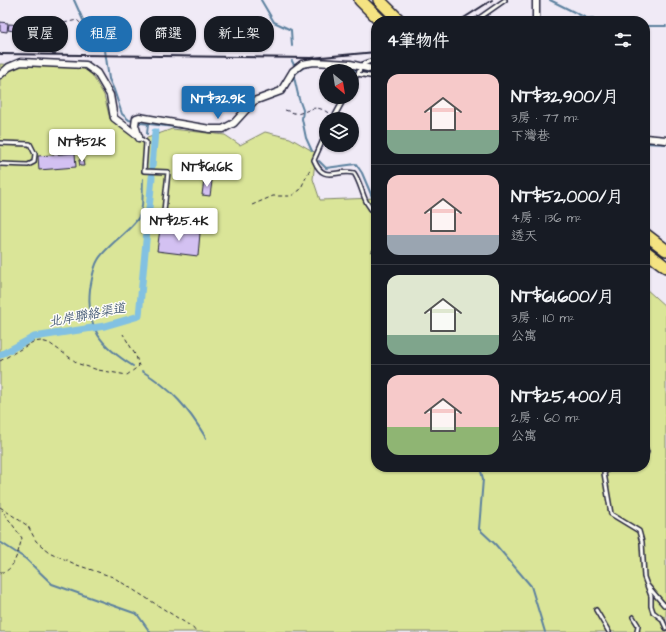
<!DOCTYPE html>
<html lang="zh-TW">
<meta charset="utf-8">
<style>
:root{--surface:#171b24;--page:#242831;--text:#f1f3f6;--muted:#9ea1a6;--line:#363941;--accent:#1f6fb2}
body{margin:0;font-family:"Architects Daughter","LXGW WenKai TC",sans-serif;background:var(--page);color:var(--text);height:100vh;display:flex;flex-direction:column;font-size:15px;white-space:nowrap}
*{box-sizing:border-box;margin:0}
p{font-size:13px;color:var(--muted)}
.icon{flex:none;width:22px;height:22px;fill:none;stroke:currentColor;stroke-width:2;stroke-linecap:round;stroke-linejoin:round}
.map{position:relative;flex:1;overflow:hidden}
.details{position:absolute;left:371px;top:16px;width:279px;height:456px;display:flex;flex-direction:column;background:var(--surface);border-radius:16px;box-shadow:0 1px 3px #0004}
.details>*{flex:none}
.banner{position:absolute;left:12px;top:16px;width:299px;height:36px;display:flex;gap:8px}
.needle{width:26px;rotate:150deg}
.fabs{position:absolute;left:319px;top:64px;display:grid;gap:8px}
.fabs a{display:grid;place-items:center;width:40px;height:40px;border-radius:50%;background:var(--surface);box-shadow:0 1px 3px #0004;font-size:20px}
.price{position:absolute;translate:-50% -34px;padding:0 9px;border-radius:4px;background:#fff;color:#222;font-size:13px;line-height:26px;filter:drop-shadow(0 1px 2px #0008)}
.price::after{content:'';position:absolute;left:50%;top:24px;width:12px;height:9px;margin-left:-6px;background:inherit;clip-path:polygon(0 0,100% 0,50% 100%)}
.price.on{background:var(--accent);color:#fff}
ul{padding:0;list-style:none}
li{display:flex;align-items:center;gap:12px;height:100px;padding:0 16px}
li+li{border-top:1px solid var(--line)}
li span{display:grid;place-items:center;flex:none;width:112px;height:80px;border-radius:12px;color:#555}
li>.icon{margin-inline-start:auto}
span .icon{width:48px;height:48px;fill:#fffc;stroke-width:1}
li b{font-size:17px}
h2{display:flex;justify-content:space-between;align-items:center;height:48px;padding:0 16px;font-size:17px}
.tag{padding:0 14px;border-radius:16px;background:var(--surface);box-shadow:0 1px 3px #0004;font-size:14px;line-height:36px}
.tag.on{background:var(--accent);color:#fff}
.map>svg:first-child{display:block}
.green{fill:#dae598;stroke:#7e846a}
.lines{fill:none;stroke-linecap:round;stroke-linejoin:round}
.stream{stroke:#5c819f;stroke-width:2}
.canal{stroke:#82c1e2;stroke-width:7}
.building{fill:#d3c1f2;stroke:#22223b}
.lane-casing{stroke:#22223b;stroke-width:6}
.street-casing{stroke:#22223b;stroke-width:9}
.highway-casing{stroke:#22223b;stroke-width:14}
.path{stroke:#22223b;stroke-width:1;stroke-dasharray:4 3;stroke-linecap:butt}
.lane{stroke:#fdfcf7;stroke-width:3}
.street{stroke:#fdfcf7;stroke-width:6}
.highway{stroke:#f5e382;stroke-width:11}
.rail{stroke:#22223b;stroke-width:2}
.labels{text-anchor:middle;dominant-baseline:central;stroke-width:3;stroke-linejoin:round;paint-order:stroke}
.water-label{font-size:13px;font-style:italic;fill:#445a75;stroke:#fdfcf7}
</style>
<div class="map">
<svg width="666" height="632" viewBox="0 0 666 632">
<rect width="100%" height="100%" fill="#f0eaf6"/>
<filter id="ink" filterUnits="userSpaceOnUse"><feTurbulence type="fractalNoise" baseFrequency=".025" numOctaves="2"/><feDisplacementMap in="SourceGraphic" scale="8" xChannelSelector="R" yChannelSelector="G"/><feConvolveMatrix kernelMatrix="1 2 1 2 8 2 1 2 1" color-interpolation-filters="sRGB"/></filter>
<g filter="url(#ink)">
<path class="green" d="M0,64L83,68L92,75L104,95L110,119L139,141L172,129L225,135L240,145L265,132L290,138L316,153L313,179L320,200L376,198V467H645V288L666,307V632H0Z"/>
<g class="lines">
<path class="stream" d="M74,0L83,20L104,43L109,79L114,90L122,114L129,120L141,123L200,130
M261,0L274,22L291,30L292,46
M550,0L586,18L606,21
M645,26H666
M292,61L295,67
M334,66L376,74
M294,77L299,99L303,110L302,119L306,138L312,151
M283,93L297,72L306,66
M147,134L148,124
M645,143L666,144
M319,161L326,168L356,164L362,173L376,206
M133,366C101,346 86,329 90,289C92,280 93,268 98,260C107,244 134,229 140,215C144,206 142,189 143,179
M142,371C172,389 188,408 206,438
M480,467L483,479L479,529L495,544L531,586L545,632
M0,542L26,559L52,584L137,614L150,632"/>
<path class="canal" d="M152,166L155,132
M0,355L34,337L105,326L139,316L152,177"/>
</g>
<path class="building" d="M0,22L8,23L7,32L0,31Z
M9,24L21,25L20,32L8,30Z
M53,142H59L60,151L54,152Z
M75,153L76,167L39,170L38,156Z
M79,160H83L84,166H80Z
M204,180L212,181L210,196L202,195Z
M160,229L200,233L198,256L157,251Z"/>
<g class="lines">
<defs>
<path id="lane" d="M475,21L505,0
M357,74L376,77
M352,84L363,64L376,59
M333,119L345,97
M326,133L314,160C324,184 335,169 354,173C363,186 362,203 376,214
M139,138L146,142L144,171L168,172L163,221L201,223
M0,143L30,144L35,154L34,162L28,165L0,164
M645,447L647,452L645,457
M610,467L604,473L611,514L639,531L642,542L644,577L651,596V606L653,612L662,619L666,628
M647,585L664,605H666
M596,610L609,632
M633,617L638,625L637,632"/>
<path id="street" d="M536,21V0
M0,75L9,67L21,62L86,65L97,73L110,95L114,118L139,137
M139,138L135,125L136,118L139,117L210,129H223L234,123L254,101L281,91L293,71L302,64L314,62L350,64L376,70
M645,138L666,140"/>
<path id="highway" d="M360,0L381,21
M379,0L400,21
M645,234L666,250
M645,251L666,267"/>
</defs>
<use href="#lane" class="lane-casing"/>
<use href="#street" class="street-casing"/>
<use href="#highway" class="highway-casing"/>
<path class="path" d="M64,23L77,20L101,43L118,34
M285,110L297,114C313,110 314,103 330,114
M252,205L273,196H291L300,190L311,167
M376,243L371,253L376,262
M0,361L33,342L41,341L49,343L79,364L98,370L127,375L139,366L136,356L123,334
M0,507L28,526L36,541L49,552L77,565L113,577L192,627L196,632
M0,572C14,574 19,548 22,538L2,510"/>
<use href="#lane" class="lane"/>
<use href="#street" class="street"/>
<use href="#highway" class="highway"/>
<path class="rail" d="M459,21L492,0
M0,54L311,58L376,52"/>
</g>
</g>
<g class="labels">
<g class="water-label">
<text transform="translate(87 315) rotate(-11)">北岸聯絡渠道</text>
</g>
</g>
</svg>
<div class="fabs">
<a><svg class="needle" viewBox="-14 -14 28 28"><path d="M0-13l5 13h-10z" fill="#e53935"/><path d="M0 13l5-13h-10z" fill="#9ea1a6"/></svg></a>
<a><svg class="icon" aria-label="layers" viewBox="0 0 24 24"><path d="M12 4l9 5-9 5-9-5zM3 14l9 5 9-5"/></svg></a>
</div>
<b class="price on" style="left:218px;top:120px">NT$32.9K</b>
<b class="price" style="left:82px;top:163px">NT$52K</b>
<b class="price" style="left:207px;top:188px">NT$61.6K</b>
<b class="price" style="left:179px;top:242px">NT$25.4K</b>
<div class="banner">
<a class="tag">買屋</a>
<a class="tag on">租屋</a>
<a class="tag">篩選</a>
<a class="tag">新上架</a>
</div>
<section class="details">
<h2>4筆物件<svg class="icon" aria-label="filters" viewBox="0 0 24 24"><path d="M4 7h16M4 17h16"/><circle cx="9" cy="7" r="2"/><circle cx="15" cy="17" r="2"/></svg></h2>
<ul>
<li><span style="background:linear-gradient(#f6c9c9 70%,#7fa58c 0)"><svg class="icon" aria-label="home" viewBox="0 0 24 24"><path d="M3 11l9-7 9 7M6 9v11h12V9"/></svg></span><div><b>NT$32,900/月</b><p>3房 · 77 m²</p><p>下灣巷</p></div></li>
<li><span style="background:linear-gradient(#f6c9c9 75%,#9aa5b1 0)"><svg class="icon" aria-label="home" viewBox="0 0 24 24"><path d="M3 11l9-7 9 7M6 9v11h12V9"/></svg></span><div><b>NT$52,000/月</b><p>4房 · 136 m²</p><p>透天</p></div></li>
<li><span style="background:linear-gradient(#dfe7d0 75%,#7fa58c 0)"><svg class="icon" aria-label="home" viewBox="0 0 24 24"><path d="M3 11l9-7 9 7M6 9v11h12V9"/></svg></span><div><b>NT$61,600/月</b><p>3房 · 110 m²</p><p>公寓</p></div></li>
<li><span style="background:linear-gradient(#f6c9c9 65%,#8fb573 0)"><svg class="icon" aria-label="home" viewBox="0 0 24 24"><path d="M3 11l9-7 9 7M6 9v11h12V9"/></svg></span><div><b>NT$25,400/月</b><p>2房 · 60 m²</p><p>公寓</p></div></li>
</ul>
</section>
</div>
